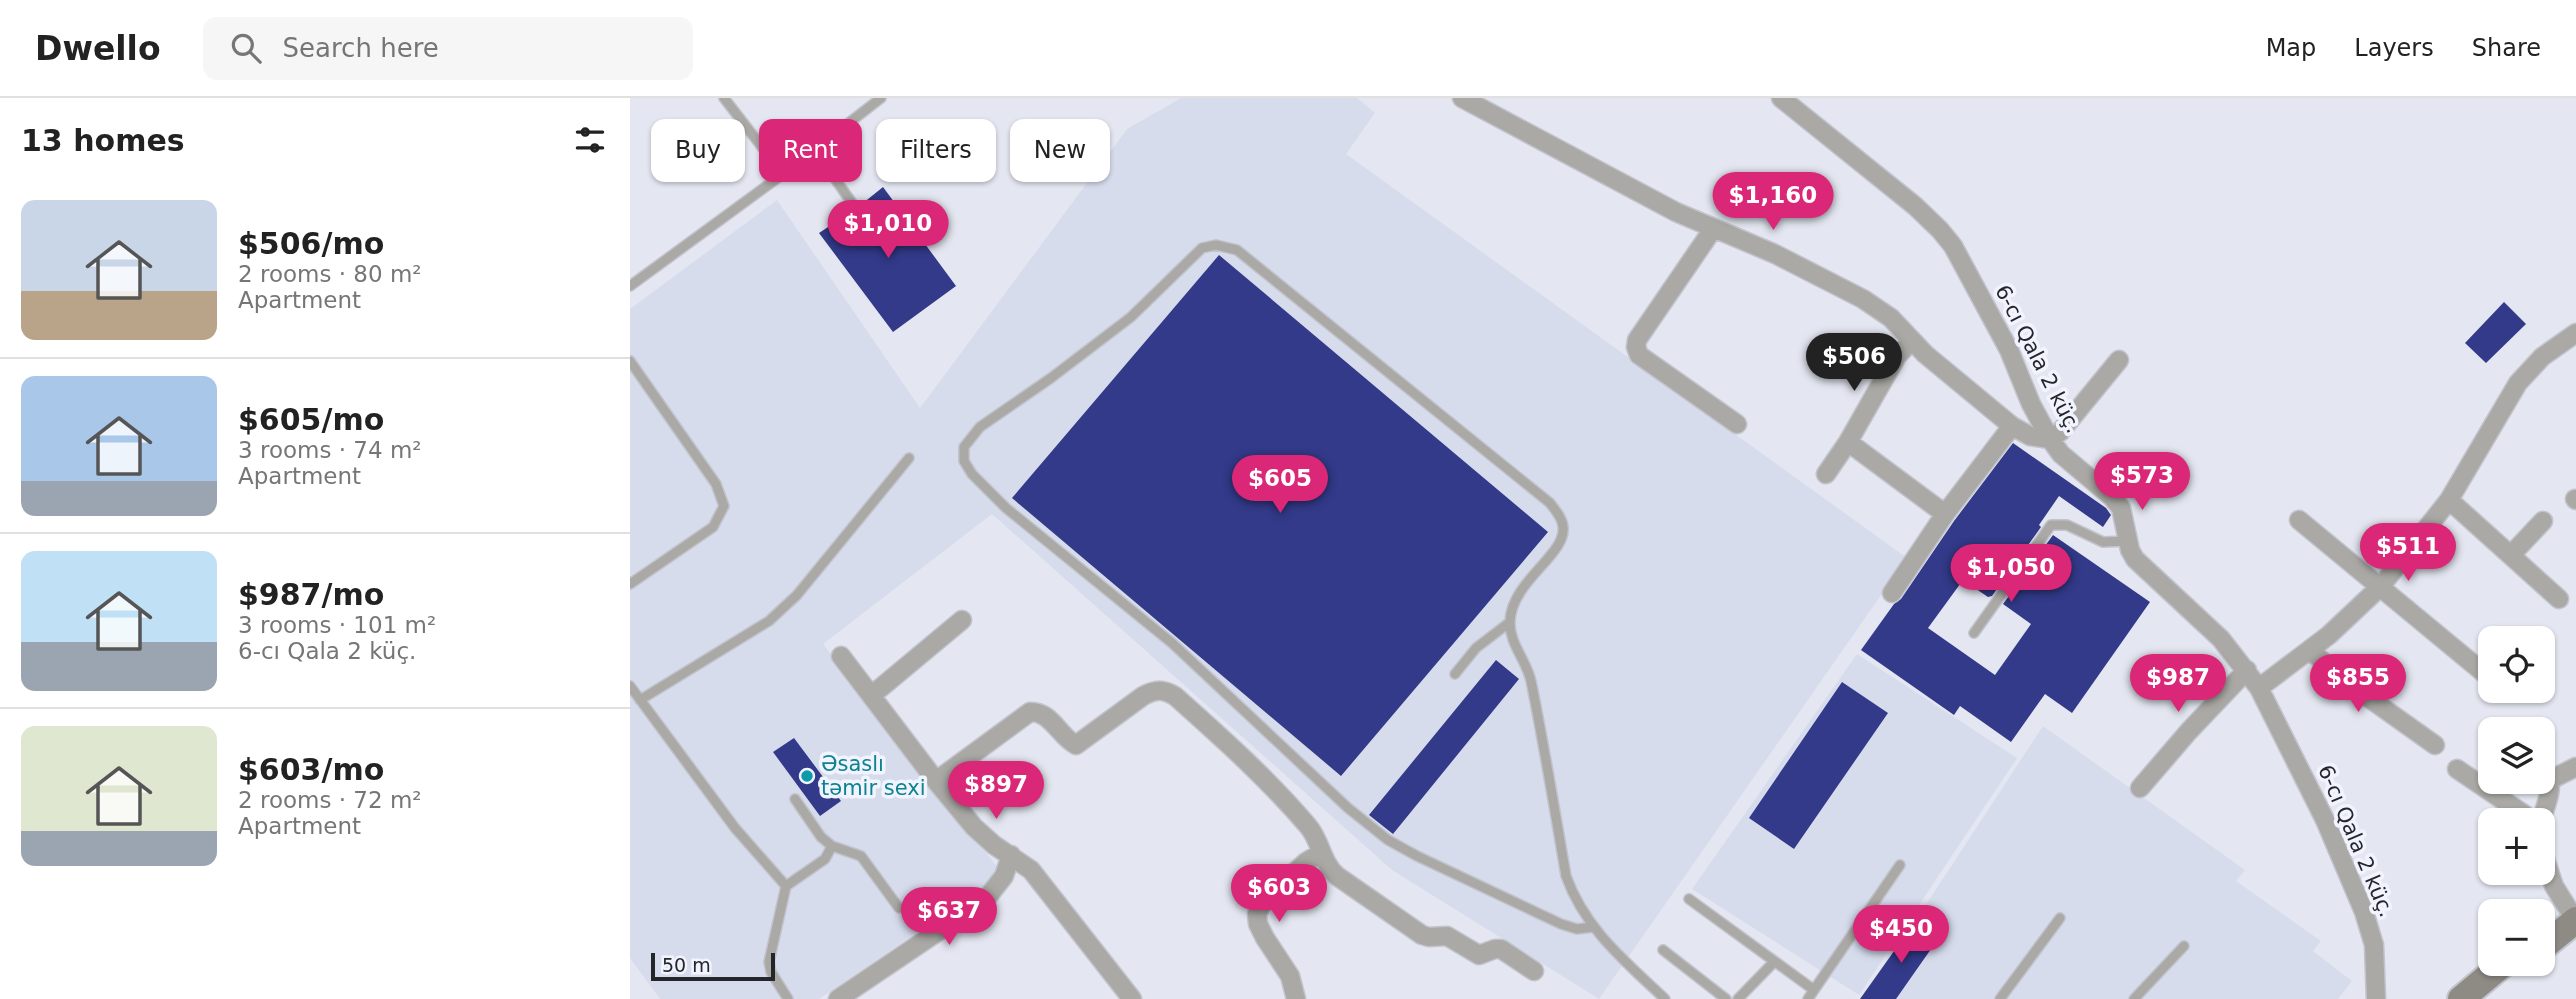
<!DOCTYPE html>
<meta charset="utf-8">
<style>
:root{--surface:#fff;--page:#f6f6f6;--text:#222;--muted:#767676;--line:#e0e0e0;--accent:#db2777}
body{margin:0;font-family:"DejaVu Sans",sans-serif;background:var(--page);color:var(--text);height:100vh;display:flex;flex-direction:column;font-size:26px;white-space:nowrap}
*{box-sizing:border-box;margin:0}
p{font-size:23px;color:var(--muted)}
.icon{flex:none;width:38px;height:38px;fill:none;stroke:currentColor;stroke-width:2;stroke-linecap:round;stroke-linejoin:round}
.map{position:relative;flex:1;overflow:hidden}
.side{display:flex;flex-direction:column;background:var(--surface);width:630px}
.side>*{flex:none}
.top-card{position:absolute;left:21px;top:21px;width:665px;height:63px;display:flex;gap:14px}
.tools{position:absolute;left:1848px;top:528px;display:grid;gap:14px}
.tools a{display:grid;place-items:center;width:77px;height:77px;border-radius:14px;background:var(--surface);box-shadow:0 2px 5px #0004;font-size:35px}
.scale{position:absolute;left:21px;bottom:18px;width:124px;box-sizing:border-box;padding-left:7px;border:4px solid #25262a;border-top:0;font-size:19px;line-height:24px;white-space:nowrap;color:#25262a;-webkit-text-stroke:5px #f1f4fe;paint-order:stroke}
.price{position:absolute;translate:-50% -60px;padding:0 16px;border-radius:24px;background:var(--accent);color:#fff;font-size:23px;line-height:46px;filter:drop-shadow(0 2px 4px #0008)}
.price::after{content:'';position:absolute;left:50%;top:42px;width:21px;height:16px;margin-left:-10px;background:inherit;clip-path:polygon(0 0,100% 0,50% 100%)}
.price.active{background:#222;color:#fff}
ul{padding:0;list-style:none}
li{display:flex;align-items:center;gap:21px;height:175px;padding:0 21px}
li+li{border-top:2px solid var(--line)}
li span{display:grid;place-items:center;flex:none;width:196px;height:140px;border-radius:14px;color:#555}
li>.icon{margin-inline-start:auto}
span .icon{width:84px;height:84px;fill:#fffc;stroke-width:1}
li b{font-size:30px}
h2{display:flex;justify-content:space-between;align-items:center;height:84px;padding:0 21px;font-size:30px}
.tag{padding:0 24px;border-radius:14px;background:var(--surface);box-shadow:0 2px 5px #0004;font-size:24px;line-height:63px}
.tag.active{background:var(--accent);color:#fff}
header{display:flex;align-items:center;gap:42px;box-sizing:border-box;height:98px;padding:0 35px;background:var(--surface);border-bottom:2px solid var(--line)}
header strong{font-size:33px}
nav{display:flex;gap:38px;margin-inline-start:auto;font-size:24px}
.search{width:490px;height:63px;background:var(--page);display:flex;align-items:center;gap:18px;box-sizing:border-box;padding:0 24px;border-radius:14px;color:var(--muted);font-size:26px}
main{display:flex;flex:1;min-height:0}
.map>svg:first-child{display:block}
.built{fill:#d7dced}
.building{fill:#323a89}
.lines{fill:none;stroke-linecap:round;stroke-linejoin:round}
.lane-casing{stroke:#c2c4cd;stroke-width:12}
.street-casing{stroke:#c2c4cd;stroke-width:21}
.secondary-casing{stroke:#c2c4cd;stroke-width:30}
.lane{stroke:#aba9a5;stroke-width:9}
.street{stroke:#aba9a5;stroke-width:18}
.secondary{stroke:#8e8b85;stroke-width:26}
.culture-dot{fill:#0f9aa8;stroke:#f1f4fe;stroke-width:2.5}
.labels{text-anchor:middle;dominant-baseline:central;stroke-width:7;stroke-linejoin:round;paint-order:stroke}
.street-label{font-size:21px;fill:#25262a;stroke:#f1f4fe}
.culture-label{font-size:21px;fill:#0d838f;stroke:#f1f4fe;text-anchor:start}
</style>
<header>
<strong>Dwello</strong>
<div class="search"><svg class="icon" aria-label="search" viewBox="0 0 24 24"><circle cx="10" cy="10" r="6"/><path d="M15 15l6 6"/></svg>Search here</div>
<nav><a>Map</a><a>Layers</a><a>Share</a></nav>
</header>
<main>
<section class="side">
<h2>13 homes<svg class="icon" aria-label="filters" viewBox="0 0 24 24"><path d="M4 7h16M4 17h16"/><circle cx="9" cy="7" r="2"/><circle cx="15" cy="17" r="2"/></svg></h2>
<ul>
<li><span style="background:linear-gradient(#c9d6e8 65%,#b9a48a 0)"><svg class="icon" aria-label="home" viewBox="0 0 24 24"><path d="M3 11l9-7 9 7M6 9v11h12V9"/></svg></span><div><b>$506/mo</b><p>2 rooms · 80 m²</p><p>Apartment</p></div></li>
<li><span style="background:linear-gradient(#a9c7e8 75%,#9aa5b1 0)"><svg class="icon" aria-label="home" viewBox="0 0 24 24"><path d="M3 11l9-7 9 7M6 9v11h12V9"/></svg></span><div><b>$605/mo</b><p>3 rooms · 74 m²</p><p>Apartment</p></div></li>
<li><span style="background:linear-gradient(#bfe0f5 65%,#9aa5b1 0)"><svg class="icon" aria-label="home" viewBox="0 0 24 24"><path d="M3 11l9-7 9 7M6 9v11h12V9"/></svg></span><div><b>$987/mo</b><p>3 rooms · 101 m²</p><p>6-cı Qala 2 küç.</p></div></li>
<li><span style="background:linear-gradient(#dfe7d0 75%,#9aa5b1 0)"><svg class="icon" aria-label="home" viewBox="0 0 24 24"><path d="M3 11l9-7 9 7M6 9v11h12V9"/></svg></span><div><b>$603/mo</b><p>2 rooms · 72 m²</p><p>Apartment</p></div></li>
</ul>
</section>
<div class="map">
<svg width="1946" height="901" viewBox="0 0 1946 901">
<rect width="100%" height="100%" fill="#e4e7f1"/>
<path class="built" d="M551,0H727L745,15L716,56L1277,460L969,901L762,772L362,416L193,546L368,770L359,785L189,901H30L0,860V211L147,102L290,310L497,31Z
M1227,556L1387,660L1229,897L1062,791Z
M1413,628L1615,772L1606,783L1691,843L1683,853L1722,883L1708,901H1266L1307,841L1284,825Z"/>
<path class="building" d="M253,89L326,188L263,234L189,135L227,110Z
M589,157L918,434L711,678L382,400Z
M1874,204L1896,226L1856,265L1835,245Z
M1383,345L1476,410L1481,417L1473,429L1429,398L1409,427L1411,429L1362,498L1358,499L1333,482L1298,530L1365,577L1401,526L1373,506L1423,437L1520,504L1442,615L1415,596L1381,644L1330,608L1324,617L1231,552L1264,506L1271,501L1324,423Z
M866,562L889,581L763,736L739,717Z
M1212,584L1258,615L1164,751L1119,720Z
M164,640L211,703L190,718L143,654Z
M1284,825L1308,841L1266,901H1230Z"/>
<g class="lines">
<defs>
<path id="lane" d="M94,0L153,76
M185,52L222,105
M0,188L153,76L251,0
M0,263L86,386L94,408L83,429L0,486
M1344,535L1421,427H1437L1473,444L1498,443
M825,576L846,550L880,524
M0,588L105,730L156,788
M10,602L139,523L167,497L279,360
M165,701L191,739L202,748L231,758L269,810
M1059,801L1184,892L1178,901
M963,829L947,831L931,826L787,758L758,742L718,710L542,545L376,410L342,376L334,363V349L350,329L421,280L501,219L572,150L586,147L607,152L920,405C925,412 932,419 933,428C937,457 882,482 880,523C879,546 896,561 901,583C914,647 925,713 936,778C955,831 995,863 1035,901
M1033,852L1096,901
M1184,892L1270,767
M158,901L141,874L139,864L156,788L195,761L202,748
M1108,901L1144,864
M1370,901L1430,820
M1504,901L1554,848"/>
<path id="street" d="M832,0L1046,114L1145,156L1233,201L1261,220L1295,256L1382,328L1400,338L1420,341L1430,334L1489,262
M1151,0L1285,108L1310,132L1323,148L1379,252L1401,306L1420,341L1431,356L1482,399L1491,410L1500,452L1505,461L1591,541L1629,590L1695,722L1734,814L1744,847L1746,901
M1083,131L1007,242L1006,249L1009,257L1107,326
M1218,344L1315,416
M1196,376L1218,344L1267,258L1282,242
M1945,401L1946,402
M1819,402L1929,501
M1669,422L1860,580
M1881,457L1913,423
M1262,495L1315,416L1382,328
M1680,552L1715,583L1805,647
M211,558L306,683L344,729L364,747L401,772L502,901
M1629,590L1699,537L1751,488L1819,402L1888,285L1912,259L1946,235
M242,597L332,522
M1827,671L1895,717L1900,723
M1920,682L1946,669
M306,683L400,614C421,613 429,638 446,647L513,598C526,591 533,591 545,598C592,640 637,680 678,728C691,743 691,764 707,778L792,837L799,839L817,838L849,857L865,851H871L904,873
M1510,690L1559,633L1617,572
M1911,723C1916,705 1927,686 1913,671
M1913,755L1924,788L1939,812
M208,901L356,801L374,778L381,757
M666,901L660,878L635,840L628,826L627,816L632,805L676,764L691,755"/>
<path id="secondary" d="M1913,849L1946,822
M1831,901L1873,866"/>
</defs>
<use href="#lane" class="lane-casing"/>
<use href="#street" class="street-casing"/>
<use href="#secondary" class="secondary-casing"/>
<use href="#lane" class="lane"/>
<use href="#street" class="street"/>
<use href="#secondary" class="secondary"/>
</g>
<circle class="culture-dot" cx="177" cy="678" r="7"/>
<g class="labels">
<g class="street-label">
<text transform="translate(1408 261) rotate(63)">6-cı Qala 2 küç.</text>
<text transform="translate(1726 743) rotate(67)">6-cı Qala 2 küç.</text>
</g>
<g class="culture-label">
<text x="191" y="666">Əsaslı<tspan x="191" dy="24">təmir sexi</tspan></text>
</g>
</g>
</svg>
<div class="tools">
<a><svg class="icon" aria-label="locate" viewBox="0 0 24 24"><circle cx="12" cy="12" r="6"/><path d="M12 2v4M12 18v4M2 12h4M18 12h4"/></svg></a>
<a><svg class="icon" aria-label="layers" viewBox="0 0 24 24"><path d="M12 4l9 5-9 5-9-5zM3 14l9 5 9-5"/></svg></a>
<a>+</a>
<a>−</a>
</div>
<div class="scale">50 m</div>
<b class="price" style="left:1143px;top:134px">$1,160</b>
<b class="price" style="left:258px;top:162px">$1,010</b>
<b class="price active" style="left:1224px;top:295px">$506</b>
<b class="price" style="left:1512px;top:414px">$573</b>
<b class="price" style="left:650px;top:417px">$605</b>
<b class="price" style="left:1778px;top:485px">$511</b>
<b class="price" style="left:1381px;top:506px">$1,050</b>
<b class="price" style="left:1548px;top:616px">$987</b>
<b class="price" style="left:1728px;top:616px">$855</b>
<b class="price" style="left:366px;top:723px">$897</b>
<b class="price" style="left:649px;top:826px">$603</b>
<b class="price" style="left:319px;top:849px">$637</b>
<b class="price" style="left:1271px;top:867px">$450</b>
<div class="top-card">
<a class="tag">Buy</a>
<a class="tag active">Rent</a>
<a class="tag">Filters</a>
<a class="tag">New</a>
</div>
</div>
</main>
